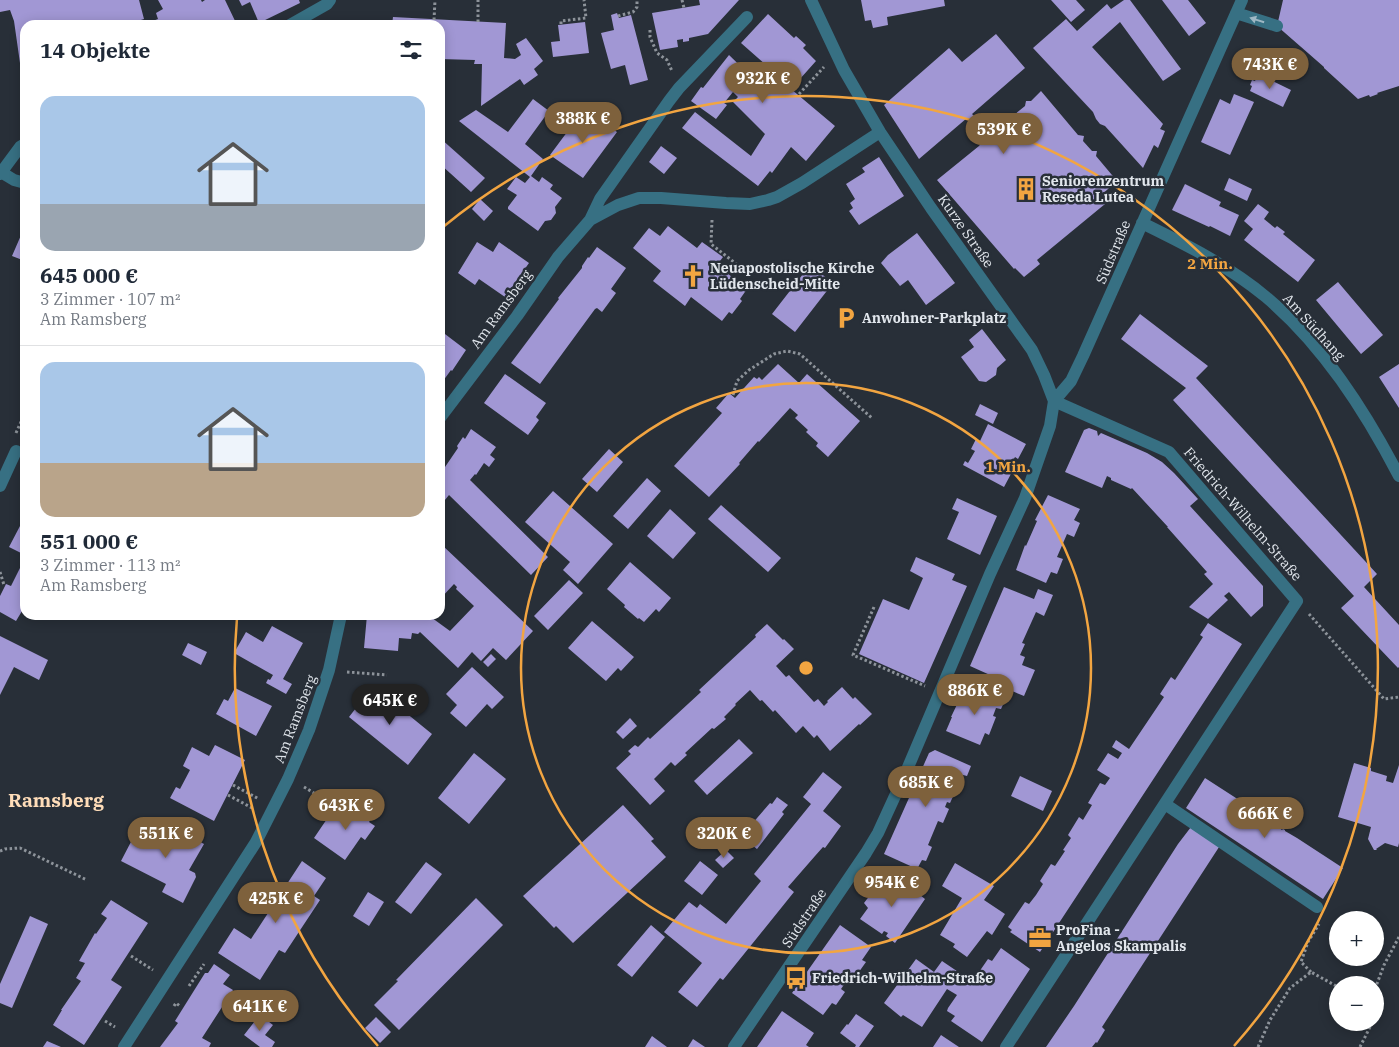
<!DOCTYPE html>
<html lang="de">
<meta charset="utf-8">
<style>
:root{--surface:#fff;--page:#f2f2f3;--text:#1f2937;--muted:#747a83;--line:#e0e1e3;--accent:#7e613c}
body{margin:0;font-family:"IBM Plex Serif",serif;background:var(--page);color:var(--text);height:100vh;display:flex;flex-direction:column;font-size:19px;white-space:nowrap}
*{box-sizing:border-box;margin:0}
p{font-size:16px;color:var(--muted)}
.icon{flex:none;width:28px;height:28px;fill:none;stroke:currentColor;stroke-width:2;stroke-linecap:round;stroke-linejoin:round}
.map{position:relative;flex:1;overflow:hidden}
.sheet{position:absolute;left:20px;top:20px;width:425px;height:600px;display:flex;flex-direction:column;background:var(--surface);border-radius:15px;box-shadow:0 2px 12px #0003}
.sheet>*{flex:none}
.fabs{position:absolute;left:1329px;top:911px;display:grid;gap:10px}
.fabs a{display:grid;place-items:center;width:55px;height:55px;border-radius:50%;background:var(--surface);box-shadow:0 2px 12px #0003;font-size:25px}
.price{position:absolute;translate:-50% -42px;padding:0 11px;border-radius:18px;background:var(--accent);color:#fff;font-size:16px;line-height:32px;filter:drop-shadow(0 1px 2px #0008)}
.price::after{content:'';position:absolute;left:50%;top:30px;width:15px;height:11px;margin-left:-8px;background:inherit;clip-path:polygon(0 0,100% 0,50% 100%)}
.price.on{background:#222;color:#fff}
ul{padding:0;list-style:none}
li{display:grid;align-content:center;gap:10px;height:265px;padding:0 20px}
li+li{border-top:1px solid var(--line)}
li span{display:grid;place-items:center;height:155px;border-radius:15px;color:#555}
li>.icon{margin-inline-start:auto}
span .icon{width:90px;height:90px;fill:#fffc;stroke-width:1}
li b{font-size:21px}
h2{display:flex;justify-content:space-between;align-items:center;height:60px;padding:0 20px;font-size:21px}
.map>svg:first-child{display:block}
.building{fill:#a197d4}
.lines{fill:none;stroke-linecap:round;stroke-linejoin:round}
.path{stroke:#8d939a;stroke-width:3;stroke-dasharray:2.5 2.5;stroke-linecap:butt}
.minor{stroke:#377083;stroke-width:12}
.oneway{fill:#9eb7c3}
.ring{fill:none;stroke:#f2a541;stroke-width:2.5}
.labels{text-anchor:middle;dominant-baseline:central;stroke-width:5;stroke-linejoin:round;paint-order:stroke}
.poi-label{font-size:14px;font-weight:bold;fill:#e2e7ed;stroke:#282f38;text-anchor:start}
.street-label{font-size:14px;fill:#e2e7ed;stroke:#282f38}
.district-label{font-size:19px;font-weight:bold;fill:#ffddb9;stroke:#282f38}
.centre{fill:#f2a541;stroke:#282f38;stroke-width:2.5}
.ring-label{font-size:15px;text-anchor:middle;font-weight:bold;fill:#f2a541;stroke:#282f38;stroke-width:5;stroke-linejoin:round;paint-order:stroke}
</style>
<div class="map">
<svg width="1399" height="1047" viewBox="0 0 1399 1047">
<rect width="100%" height="100%" fill="#282f38"/>
<path class="building" d="M0,0H139L144,19L128,24V25H67L66,20L48,25H25V91H24L14,21L10,10L0,12Z
M158,0H201L202,2L205,0H225L237,25H151L150,22L158,19L156,13L163,9Z
M239,0H299L300,3L259,23L250,2L242,6Z
M699,0H739L708,34L689,38V41L683,42V39L677,40L678,47L660,50L652,13L700,5Z
M861,0H944L945,6L887,17L888,25L873,28L871,20L865,21Z
M1051,0H1076L1085,10L1071,22Z
M1124,0H1130L1181,69L1163,81L1120,22L1092,47L1163,124L1160,129L1165,131L1158,148L1154,145L1143,168L1105,126L1100,124L1096,119L1093,112L1033,48L1066,19L1077,31L1107,4L1111,9Z
M1162,0H1188L1206,23L1189,36Z
M1283,0H1399V86L1377,93L1378,94L1370,97L1369,95L1358,99L1324,68V67L1277,26Z
M617,13L619,18L631,15L648,80L630,85L625,65L611,69L601,33L614,30L611,15Z
M768,14L794,38L796,36L806,45L803,48L816,61L791,89L835,126L806,161L791,147L772,173L770,171L758,186L682,128L695,112L751,156L765,134L733,102L738,97L733,92L724,103L727,105L716,119L691,101L701,87L703,88L729,55L759,84L772,71L768,68V69L766,67L767,66L741,43Z
M393,17L506,23L504,58L515,59L521,55L516,44L526,38L543,61L534,69L538,75L524,85L520,79L481,106L482,64H474L475,60L440,59V25H392Z
M585,22L589,53L553,57L551,42L560,41L558,25Z
M996,34L1025,68L972,114L992,133L1025,106L1026,101H1031L1041,91L1078,135L1084,136L1083,141L1092,151H1097L1096,156L1117,181L1099,197L1105,204L1037,260L1040,264L1024,277L1015,268L1014,269L937,180L979,146L981,143L986,138L967,119V118L919,159L884,105L949,48L962,62Z
M1258,74L1291,90L1283,107L1250,91L1252,86L1250,85L1252,80L1255,81Z
M1234,94L1254,102L1230,155L1201,142L1220,99L1230,104Z
M533,99L549,111L525,144L543,159L531,176L539,182L542,177L553,185L550,189L562,198L555,207L556,213L551,220L545,221L538,231L508,209V207L517,195L507,189L516,177L525,183L530,177L459,121L476,110L508,132Z
M582,112L596,122L598,120H600L617,132L583,178L550,155Z
M440,138L485,178L471,192L440,164Z
M661,146L677,158L664,174L649,162Z
M879,157L904,196L859,225L849,211L853,208L850,203L855,199L846,184L865,172L862,168Z
M1229,178L1252,189L1247,201L1224,190Z
M1185,184L1221,202L1219,206L1239,215L1230,236L1210,226L1209,227L1172,210Z
M480,199L493,211L484,221L472,209Z
M1258,204L1269,212L1264,219L1275,228L1277,226L1285,232L1283,234L1315,260L1298,282L1244,240L1253,229L1244,221Z
M25,226V261L12,256Z
M668,226L697,248L702,242L723,257L717,265L747,289L740,299L742,301L732,314L729,312L722,321L691,297L685,306L653,281L661,271L633,248L649,228L660,236Z
M917,233L955,283L926,305L908,280L900,286L881,263L888,255Z
M477,242L493,252L499,242L529,263L505,297L479,279L475,285L458,273Z
M597,247L626,268L611,289L616,293L602,312L597,308L595,309L540,384L511,363L559,299L558,298L582,268V266L588,257L589,258Z
M810,265L833,283L795,332L772,314Z
M1338,282L1383,335L1361,354L1316,300Z
M1140,314L1208,366L1196,378L1377,574L1364,587L1399,625V667L1398,668L1341,608L1354,596L1173,400L1186,388L1121,339Z
M982,329L1006,360L997,368L996,375L986,382L979,381L961,357L974,347L969,340Z
M441,331L466,350L452,371L451,370L443,381L445,383L440,390Z
M778,364L799,383L807,374L860,421L828,457L816,446L818,443L806,432L808,430L795,418L798,415L790,408L759,442L758,441L739,463L740,464L709,497L674,466L722,413L716,408L729,393L735,398L754,377L757,379L759,377L762,380Z
M1399,364V408L1379,377Z
M505,374L546,403L536,417L539,420L528,435L484,403Z
M980,404L998,413L993,424L975,415Z
M988,424L1026,444L1018,459L1015,457L1008,470L1012,472L1004,487L963,465L965,461L968,463L975,451L971,449L976,439L980,441Z
M1089,428L1097,431L1098,436L1101,433L1147,453L1162,462L1174,473L1198,499L1190,506L1263,586V606L1251,617L1229,592L1224,596L1228,600L1208,619L1189,607L1213,584L1204,574L1207,572L1167,527H1168L1132,488L1131,489L1111,480V478L1107,476L1102,488L1065,472L1084,430Z
M471,429L496,447L490,455L495,459L489,467L484,463L476,475L475,474L470,480L548,557L531,575L449,495L440,506V463L445,467L458,448L457,446L463,437L465,439Z
M609,449L623,462L597,492L582,479Z
M647,478L661,491L628,529L613,516Z
M553,491L613,544L578,584L563,570L570,562L525,522Z
M1048,495L1080,509L1074,520L1080,523L1074,537L1067,534L1057,557L1063,559L1057,574L1051,572L1046,583L1016,570L1025,545L1026,546L1037,521L1035,520Z
M957,498L997,516L980,555L947,539L959,512L952,509Z
M721,505L781,558L768,572L708,519Z
M670,509L696,533L673,559L647,536Z
M20,526L25,529V555L9,547Z
M442,545L533,631L506,660L493,648L481,661L472,652L458,668L420,632L418,634L412,633L411,639L399,638L398,651L364,648L367,615H428L450,631L474,606L456,589L457,587L454,584L440,599V548Z
M916,557L955,574L952,580L967,586L924,683L859,654L883,599L909,610L923,578L910,571Z
M630,562L671,598L659,612L656,609L644,622L639,618L638,619L624,607L625,605L607,589Z
M21,566L25,568V606L16,621L0,612V596L6,584L11,586Z
M569,580L583,593L548,630L534,616Z
M1004,587L1034,599L1038,589L1053,595L1044,616L1036,612L1022,643L1025,644L1020,655L1025,657L1022,665L1035,670L1024,696L988,681L990,675L970,666Z
M592,621L634,657L621,671L618,668L606,681L568,648Z
M1208,623L1242,644L1040,952L1010,932L1012,930L1008,927L1025,902L1029,904L1036,895L1043,884L1040,881L1051,864L1055,866L1065,851L1063,850L1071,838L1068,835L1079,817L1083,820L1092,805L1088,803L1100,783L1105,785L1110,778L1097,770L1108,753L1118,759L1122,753L1112,747L1116,740L1129,749L1164,697L1160,694L1171,677L1175,680L1203,637L1200,635Z
M767,624L783,640L784,639L794,649L776,666L786,677L789,675L814,702L818,699L824,706L828,702L827,701L842,687L853,699L855,697L872,714L860,725L859,724L830,751L817,735L814,738L803,726L796,733L775,710L773,712L762,700L760,701L750,690L735,704L736,705L724,717L726,719L714,729L712,728L685,753L687,755L675,766L671,762L654,779L665,791L650,805L616,768L631,754L628,751L635,745L638,747L648,737L650,739L701,692L699,690L756,637L755,635Z
M272,626L303,643L283,679L292,684L286,694L266,683L268,679L270,680L273,675L234,653L246,632L263,642Z
M0,636L48,660L39,680L14,667L0,695Z
M188,643L207,652L201,665L182,655Z
M491,654L496,659L488,667L483,662Z
M472,667L504,697L492,709L487,704L466,727L450,713L457,705L446,694Z
M373,686L432,734L408,765L349,717Z
M235,688L272,706L256,736L216,714L224,699L228,701Z
M984,689L1006,698L1001,709L996,708L993,716L996,717L989,735L985,733L980,745L946,731L952,717H951L963,692L980,699Z
M630,718L637,726L623,739L616,732Z
M739,739L753,753L707,795L694,781Z
M215,745L245,760L214,821L170,798L176,787L180,789L190,770L183,766L192,747L209,756Z
M935,750L971,766L967,776L963,775L950,803L947,802L945,807L949,809L943,823L938,821L928,845L932,847L926,861L922,860L917,869L884,854L929,753Z
M474,753L506,779L469,824L438,798Z
M1354,763L1371,768V771L1387,776L1386,781L1393,783L1399,765V843L1398,847L1385,843L1376,849L1377,850H1374L1368,839L1371,827L1338,817Z
M823,772L842,787L823,811L841,826L825,848L823,847L815,856L788,887L794,892L723,980L720,978L697,1007L678,992L702,963L664,932L689,902L697,908L700,904L726,924L761,881L754,874L811,804L803,797Z
M1020,776L1052,791L1043,811L1011,796Z
M1205,778L1253,809V811L1254,810L1263,817V816L1282,830L1283,829L1285,830V831L1297,838L1343,868L1323,899L1186,808Z
M777,797L788,805L782,812L784,814L757,849L748,842L745,847L738,840L770,803L772,804Z
M363,804L375,812L369,822L375,826L365,840L361,837L345,860L314,838L333,810L344,817L349,809L357,814Z
M623,805L654,839L651,841L666,857L573,943L556,926L554,928L523,896Z
M159,820L204,844L189,870L195,873L196,877L183,903L162,892L166,884L121,861L133,838L146,844Z
M1191,827L1221,844L1102,1027L1105,1030L1097,1043L1096,1042L1092,1047H1046L1074,1006L1178,844Z
M726,850L734,858L723,868L715,860Z
M302,861L326,878L314,896L320,900L285,953L279,950L260,980L218,953L234,928L251,939Z
M700,861L718,875L702,895L684,881Z
M426,862L442,874L411,914L395,902Z
M955,863L994,886L984,900L1005,914L992,935L987,931L967,957L953,947L955,944L940,935L962,898L942,886Z
M883,878L895,885L899,880L905,885L906,884L925,899L895,943L886,936L888,933L884,931L882,934L860,919L868,908L864,903Z
M368,892L384,902L369,926L353,916Z
M476,898L503,925L399,1030L374,1005L398,981L396,980Z
M111,900L148,923L111,980L122,987L84,1045L53,1025L62,1010H61L81,981L76,978L85,963L79,961L95,933L96,934L107,918L101,914Z
M30,916L48,924L12,1008L0,1003V984Z
M651,925L665,937L632,977L617,965Z
M840,925L871,947L862,960L866,962L856,976L852,973L841,989L845,992L836,1005L832,1003L823,1015L792,993Z
M1001,948L1030,969L982,1042L951,1021L955,1016L947,1011L948,1008L957,995L947,989L922,1027L903,1015L901,1017L884,1003L916,959L934,972L942,961L976,984L983,974L979,972L988,959L992,961Z
M214,964L230,975L223,984L233,990L202,1038L211,1043L209,1047H160L178,1023L175,1021L205,973H208Z
M255,1011L273,1025L265,1035L275,1042L272,1047H260L244,1035L255,1021L251,1018Z
M782,1011L814,1033L806,1045L809,1047H757Z
M856,1014L874,1026L859,1047H855L856,1045L840,1033L847,1024L848,1025Z
M376,1017L391,1032L380,1043L365,1028Z
M941,1035L959,1047H933Z
M652,1036L667,1047H645Z
M693,1039L705,1047H688Z
M47,1041L61,1047H43Z"/>
<g class="lines">
<path class="path" d="M682,0L684,8
M618,16L633,12L637,7V0
M434,20L435,0
M478,22V0
M561,24V21L586,18L584,0
M650,30V37L657,53L667,60L672,71
M799,94L824,67
M712,220L711,244L749,274
M733,395L737,381L749,370L774,354L787,351L800,354L873,419
M16,433L25,413
M0,572L4,585
M874,607L853,655L925,686
M1309,614L1384,699L1399,697
M347,672L387,675
M233,785L259,799
M304,787L337,807
M228,795L254,809
M0,851L5,849L20,848L87,880
M131,956L153,970
M1311,972L1301,962L1308,942L1319,924
M189,986L204,964
M1375,989L1384,965L1399,937
M174,1006L176,1003L181,1007
M105,1021L115,1027
M1258,1047L1270,1020L1290,988L1311,972L1338,987
M1360,1047L1371,1025V1022"/>
<path class="minor" d="M1236,13L1277,26
M290,25L327,4L330,0
M1,172L14,180L25,183
M0,174L20,147L25,144
M590,220L600,199L669,101L679,88L747,17
M1142,223C1185,244 1229,266 1266,297C1323,345 1365,411 1399,476
M1054,401L1071,381L1083,356L1242,0
M440,418L517,316L558,257L590,220L618,205L639,198H661L726,203L750,204L768,200L777,197L802,183L880,132
M0,486L16,451
M1165,804L1317,907
M124,1047L256,842L288,779L309,730L329,670L341,615
M734,1047L866,853L878,833L906,772L990,574L1025,498L1050,426L1054,401L1044,375L1032,350L931,208L880,132L844,70L811,0
M1006,1047L1297,601L1169,452L1054,401"/>
</g>
<defs><path id="oneway-solid" d="M-6-.8H1V-3.2L6.5 0L1 3.2V.8H-6Z" transform="scale(1.25)"/></defs>
<use class="oneway" href="#oneway-solid" transform="translate(1257 20) rotate(-162)"/>
<g class="ring">
<circle cx="806" cy="668" r="285"/>
<path d="M378 1046A571 571 0 0 1 237 618M443 227A571 571 0 0 1 1234 1046"/>
</g>
<defs>
<symbol id="building-bare" viewBox="-9 -9 18 18"><path d="M-4-6H4V6H1V3H-1V6H-4ZM-2.5-4.3h1.7v1.8h-1.7ZM.8-4.3h1.7v1.8H.8ZM-2.5-1h1.7V.8h-1.7ZM.8-1h1.7V.8H.8Z" fill="#f2a541" stroke="#282f38" stroke-width="2.5" paint-order="stroke"/></symbol>
<symbol id="church-bare" viewBox="-9 -9 18 18"><path d="M-1.2-6h2.4v3.5h3.3v2.4h-3.3V6h-2.4V-.1h-3.3v-2.4h3.3Z" fill="#f2a541" stroke="#282f38" stroke-width="2.5" paint-order="stroke"/></symbol>
<symbol id="parking-bare" viewBox="-9 -9 18 18"><path d="M-3.5-5.5H1a3.5 3.5 0 0 1 0 7H-1V5.5H-3.5ZM-1-3.4V-.6H.8a1.4 1.4 0 0 0 0-2.8Z" fill="#f2a541" stroke="#282f38" stroke-width="2.5" paint-order="stroke"/></symbol>
<symbol id="office-bare" viewBox="-9 -9 18 18"><path d="M-6-3h4V-5.5h4V-3h4V5H-6ZM-1-4.5V-3h2v-1.5ZM-6 0V1H6V0Z" fill="#f2a541" stroke="#282f38" stroke-width="2.5" paint-order="stroke"/></symbol>
<symbol id="bus-bare" viewBox="-9 -9 18 18"><path d="M-5-6H5V4H4V6H2V4H-2V6H-4V4H-5ZM-3.5-4V0h7V-4ZM-3.5 1.2v1.5H-2V1.2ZM2 1.2v1.5H3.5V1.2Z" fill="#f2a541" stroke="#282f38" stroke-width="2.5" paint-order="stroke"/></symbol>
</defs>
<g fill-rule="evenodd">
<use href="#building-bare" x="1010" y="173" width="32" height="32"/>
<use href="#church-bare" x="677" y="260" width="32" height="32"/>
<use href="#parking-bare" x="830" y="302" width="32" height="32"/>
<use href="#office-bare" x="1024" y="922" width="32" height="32"/>
<use href="#bus-bare" x="780" y="962" width="32" height="32"/>
</g>
<g class="labels">
<g class="poi-label">
<text x="1042" y="181">Seniorenzentrum<tspan x="1042" dy="16">Reseda Lutea</tspan></text>
<text x="710" y="268">Neuapostolische Kirche<tspan x="710" dy="16">Lüdenscheid-Mitte</tspan></text>
<text x="862" y="318">Anwohner-Parkplatz</text>
<text x="1056" y="930">ProFina -<tspan x="1056" dy="16">Angelos Skampalis</tspan></text>
<text x="812" y="978">Friedrich-Wilhelm-Straße</text>
</g>
<g class="street-label">
<text transform="translate(966 231) rotate(55)">Kurze Straße</text>
<text transform="translate(1113 252) rotate(-67)">Südstraße</text>
<text transform="translate(501 309) rotate(-54)">Am Ramsberg</text>
<text transform="translate(1314 327) rotate(48)">Am Südhang</text>
<text transform="translate(1243 514) rotate(49)">Friedrich-Wilhelm-Straße</text>
<text transform="translate(295 719) rotate(-69)">Am Ramsberg</text>
<text transform="translate(804 918) rotate(-56)">Südstraße</text>
</g>
<g class="district-label">
<text x="56" y="800">Ramsberg</text>
</g>
</g>
<circle cx="806" cy="668" r="8" class="centre"/>
<g class="ring-label">
<text x="1210" y="269">2 Min.</text>
<text x="1008" y="472">1 Min.</text>
</g>
</svg>
<div class="fabs">
<a>+</a>
<a>−</a>
</div>
<b class="price" style="left:1270px;top:90px">743K €</b>
<b class="price" style="left:763px;top:104px">932K €</b>
<b class="price" style="left:583px;top:144px">388K €</b>
<b class="price" style="left:1004px;top:155px">539K €</b>
<b class="price" style="left:975px;top:716px">886K €</b>
<b class="price on" style="left:390px;top:726px">645K €</b>
<b class="price" style="left:926px;top:808px">685K €</b>
<b class="price" style="left:346px;top:831px">643K €</b>
<b class="price" style="left:1265px;top:839px">666K €</b>
<b class="price" style="left:166px;top:859px">551K €</b>
<b class="price" style="left:724px;top:859px">320K €</b>
<b class="price" style="left:892px;top:908px">954K €</b>
<b class="price" style="left:276px;top:924px">425K €</b>
<b class="price" style="left:260px;top:1032px">641K €</b>
<section class="sheet">
<h2>14 Objekte<svg class="icon" aria-label="filters" viewBox="0 0 24 24"><path d="M4 7h16M4 17h16"/><circle cx="9" cy="7" r="2"/><circle cx="15" cy="17" r="2"/></svg></h2>
<ul>
<li><span style="background:linear-gradient(#a9c7e8 70%,#9aa5b1 0)"><svg class="icon" aria-label="home" viewBox="0 0 24 24"><path d="M3 11l9-7 9 7M6 9v11h12V9"/></svg></span><div><b>645 000 €</b><p>3 Zimmer · 107 m²</p><p>Am Ramsberg</p></div></li>
<li><span style="background:linear-gradient(#a9c7e8 65%,#b9a48a 0)"><svg class="icon" aria-label="home" viewBox="0 0 24 24"><path d="M3 11l9-7 9 7M6 9v11h12V9"/></svg></span><div><b>551 000 €</b><p>3 Zimmer · 113 m²</p><p>Am Ramsberg</p></div></li>
</ul>
</section>
</div>
